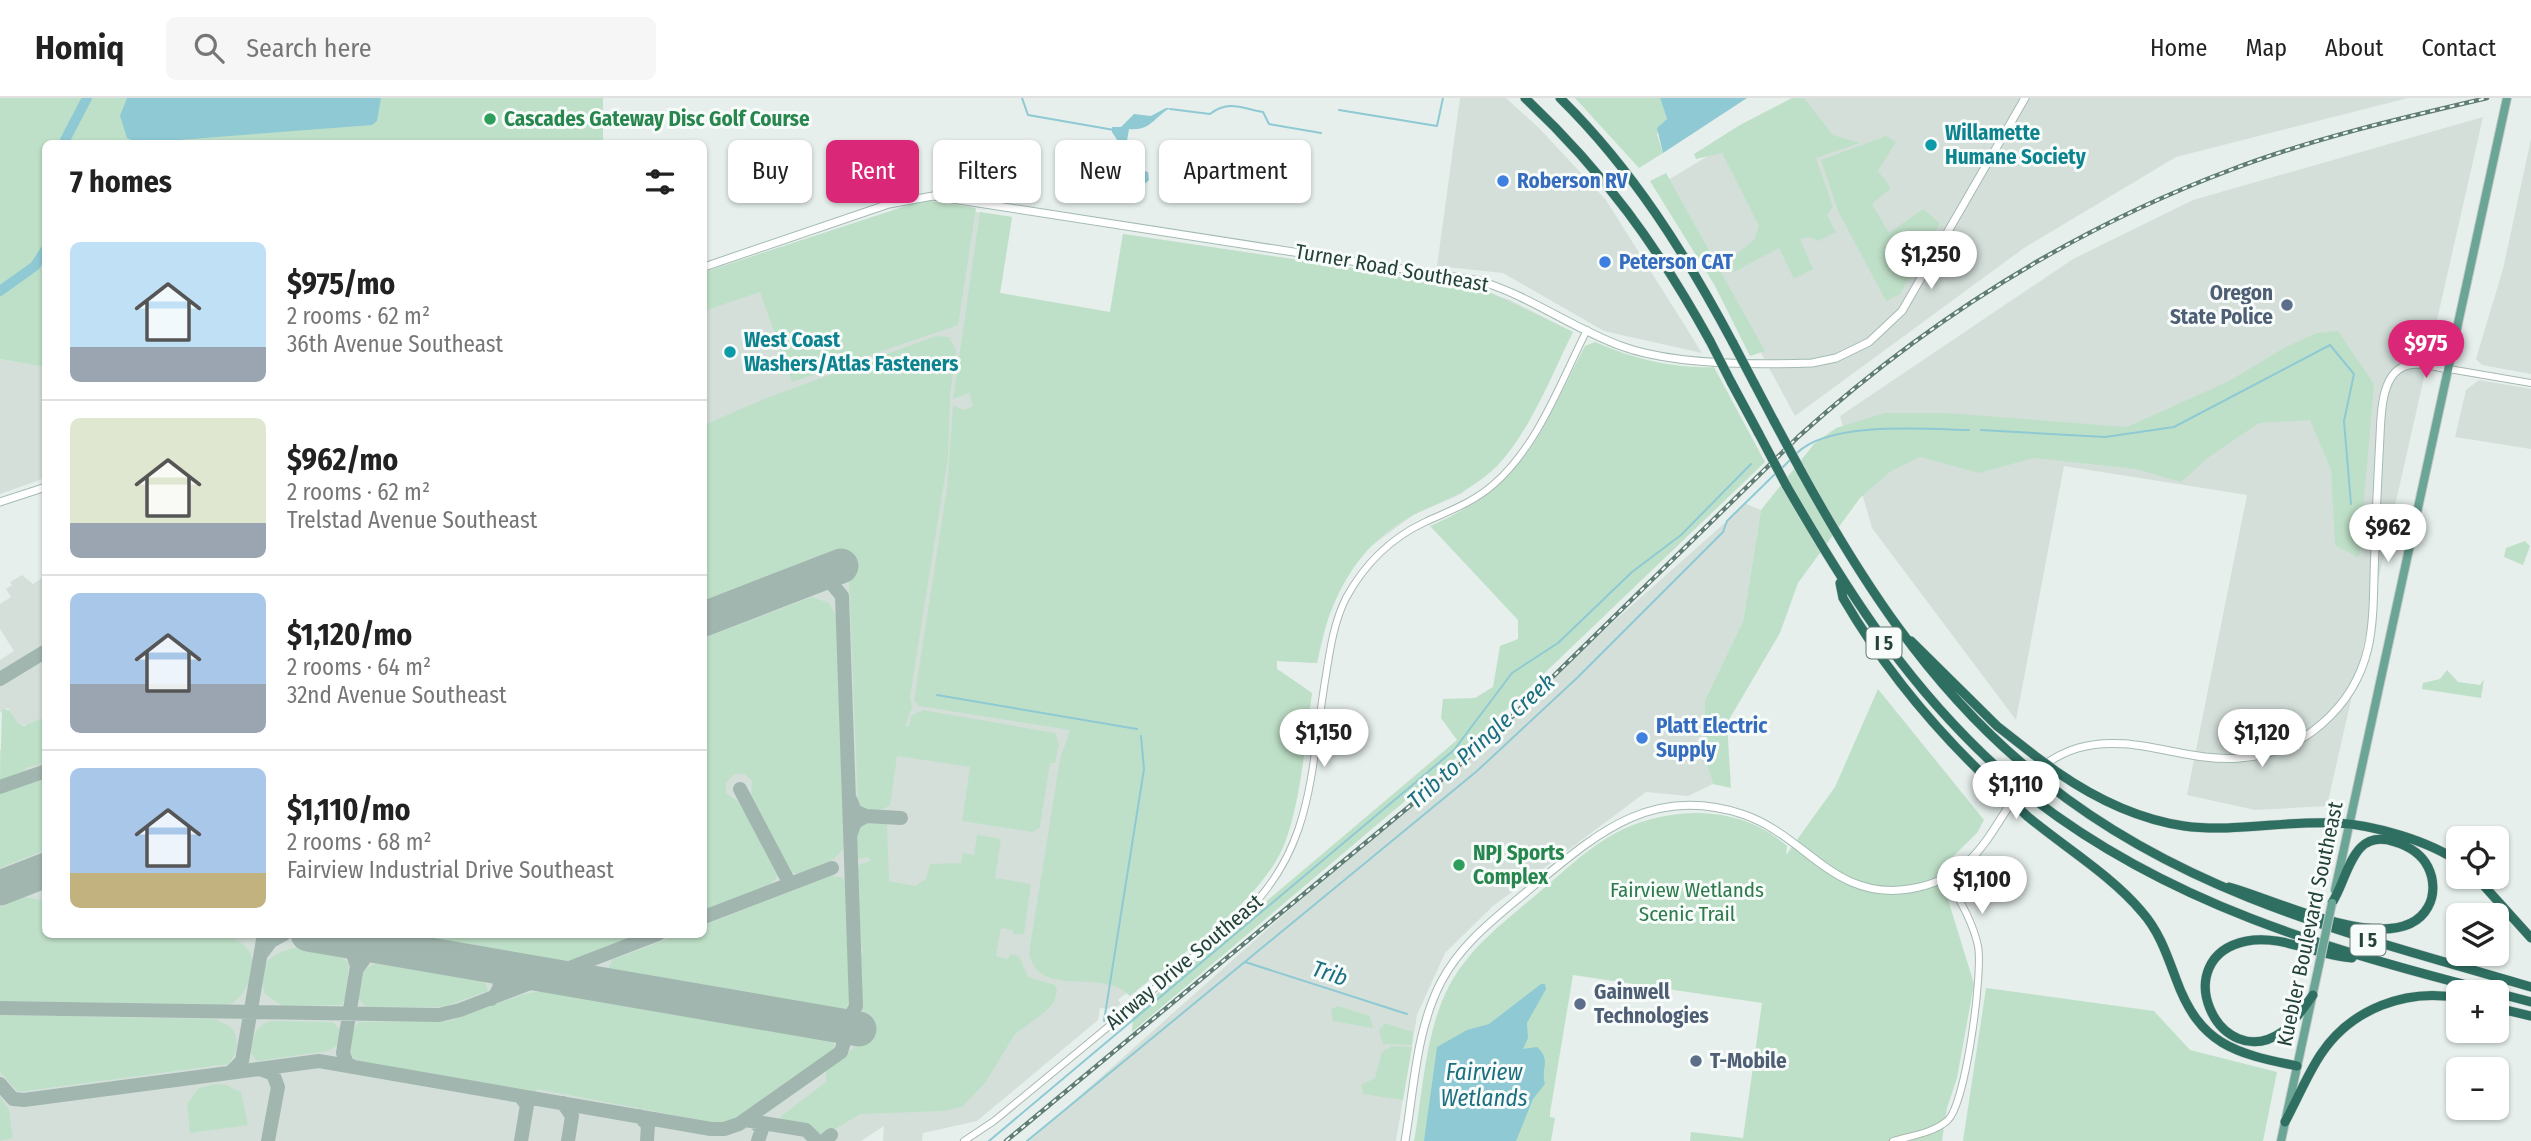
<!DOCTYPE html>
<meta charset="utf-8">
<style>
:root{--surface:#fff;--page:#f6f6f6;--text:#222;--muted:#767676;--line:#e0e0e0;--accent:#db2777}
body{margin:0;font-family:"Fira Sans Condensed",sans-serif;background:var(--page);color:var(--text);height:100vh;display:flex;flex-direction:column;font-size:26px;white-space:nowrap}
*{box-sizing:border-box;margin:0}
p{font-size:23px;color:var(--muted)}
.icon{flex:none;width:38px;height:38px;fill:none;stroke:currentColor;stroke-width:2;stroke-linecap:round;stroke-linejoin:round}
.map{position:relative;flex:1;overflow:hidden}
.panel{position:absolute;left:42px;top:42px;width:665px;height:798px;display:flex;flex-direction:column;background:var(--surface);border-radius:10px;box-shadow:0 2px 5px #0004}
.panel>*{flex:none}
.guide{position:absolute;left:728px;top:42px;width:665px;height:63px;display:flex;gap:14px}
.controls{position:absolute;left:2446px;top:728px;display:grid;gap:14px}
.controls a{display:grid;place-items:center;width:63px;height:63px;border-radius:10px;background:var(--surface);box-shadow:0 2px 5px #0004;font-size:35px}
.price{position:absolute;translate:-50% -60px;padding:0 16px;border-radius:24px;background:#fff;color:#222;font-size:23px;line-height:46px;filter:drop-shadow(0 2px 4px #0008)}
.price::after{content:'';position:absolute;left:50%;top:42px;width:21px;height:16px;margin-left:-10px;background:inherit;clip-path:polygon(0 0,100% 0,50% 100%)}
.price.active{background:var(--accent);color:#fff}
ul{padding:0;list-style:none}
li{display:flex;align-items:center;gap:21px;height:175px;padding:0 28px}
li+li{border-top:2px solid var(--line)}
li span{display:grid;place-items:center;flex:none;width:196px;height:140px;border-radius:10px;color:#555}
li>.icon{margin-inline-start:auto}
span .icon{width:84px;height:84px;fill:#fffc;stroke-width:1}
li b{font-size:30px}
h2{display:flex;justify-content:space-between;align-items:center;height:84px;padding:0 28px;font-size:30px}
.pill{padding:0 24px;border-radius:10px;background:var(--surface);box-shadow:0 2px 5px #0004;font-size:24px;line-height:63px}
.pill.active{background:var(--accent);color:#fff}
header{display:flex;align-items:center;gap:42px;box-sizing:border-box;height:98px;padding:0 35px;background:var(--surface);border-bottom:2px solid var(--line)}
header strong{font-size:33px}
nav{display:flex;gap:38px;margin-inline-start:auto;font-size:24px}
.search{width:490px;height:63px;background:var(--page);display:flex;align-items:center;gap:18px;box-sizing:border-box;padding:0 24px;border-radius:10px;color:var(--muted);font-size:26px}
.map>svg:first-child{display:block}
.built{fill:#d4dfda}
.green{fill:#bfe0c8}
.water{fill:#8ec9d4}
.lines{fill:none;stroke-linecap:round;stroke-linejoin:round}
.stream{stroke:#8ec9d4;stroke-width:2}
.river{stroke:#8ec9d4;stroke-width:10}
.taxiway{stroke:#a2b6b0;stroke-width:14}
.runway{stroke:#a2b6b0;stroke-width:35}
.tertiary-casing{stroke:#a8b8b2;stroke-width:8}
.secondary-casing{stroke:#a4bbb3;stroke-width:9}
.primary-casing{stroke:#c2cac8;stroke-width:10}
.motorway-casing{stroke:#c2cac8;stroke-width:10}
.tertiary{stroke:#fff;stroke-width:6}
.secondary{stroke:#fff;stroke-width:7}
.primary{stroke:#6aa596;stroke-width:8}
.motorway{stroke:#2f6f62;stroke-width:9}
.rail-casing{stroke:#5f7d75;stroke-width:4.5}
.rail{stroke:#f7fbf9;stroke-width:2;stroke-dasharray:5;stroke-linecap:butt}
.primary-bridge-casing{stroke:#c2cac8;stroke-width:10;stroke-linecap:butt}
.motorway-bridge-casing{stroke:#c2cac8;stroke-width:10;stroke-linecap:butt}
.primary-bridge{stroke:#6aa596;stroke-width:8}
.motorway-bridge{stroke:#2f6f62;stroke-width:9}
.leisure-dot{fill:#2e9e5b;stroke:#f7fbf9;stroke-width:2.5}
.culture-dot{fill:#0f9aa8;stroke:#f7fbf9;stroke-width:2.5}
.shop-dot{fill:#3f7fe0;stroke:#f7fbf9;stroke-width:2.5}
.service-dot{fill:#5c6f8a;stroke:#f7fbf9;stroke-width:2.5}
.labels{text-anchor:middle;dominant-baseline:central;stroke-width:6;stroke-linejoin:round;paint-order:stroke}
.shield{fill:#f7fbf9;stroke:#637a73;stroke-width:2}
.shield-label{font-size:19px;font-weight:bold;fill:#24423a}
.leisure-label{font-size:21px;font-weight:bold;fill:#27864d;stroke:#f7fbf9;text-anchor:start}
.culture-label{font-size:21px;font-weight:bold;fill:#0d838f;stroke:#f7fbf9;text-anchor:start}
.shop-label{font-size:21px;font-weight:bold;fill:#366cbe;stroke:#f7fbf9;text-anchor:start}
.street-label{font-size:21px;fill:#24423a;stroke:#f7fbf9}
.service-label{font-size:21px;font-weight:bold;fill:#4e5e75;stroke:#f7fbf9;text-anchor:start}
.park-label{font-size:21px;fill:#2d7a4b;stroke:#f7fbf9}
.water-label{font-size:23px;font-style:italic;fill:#1c6f80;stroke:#f7fbf9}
</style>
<header>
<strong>Homiq</strong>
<div class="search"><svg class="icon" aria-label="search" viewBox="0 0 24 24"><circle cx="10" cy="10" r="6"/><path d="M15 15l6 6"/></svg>Search here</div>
<nav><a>Home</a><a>Map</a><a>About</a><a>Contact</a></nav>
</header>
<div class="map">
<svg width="2531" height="1043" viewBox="0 0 2531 1043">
<rect width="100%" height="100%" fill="#e6efeb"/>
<path class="built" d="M1460,0H1506L1539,30L1606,102L1702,255L1604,233L1503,175L1437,168Z
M1805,0H2408L2176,59L2024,150L1795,318L1668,82Z
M2483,19L2327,708L2255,712L2187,697L2247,397L2064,368L2016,622L1872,430L1840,318L2073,161L2193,102Z
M2531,41V276L2482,267L2476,261L2503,171Z
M934,108L1012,119L1000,195L1036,203L1110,214L1123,136L1379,174V177L1468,188L1510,202L1573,234L1516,344L1497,368L1461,396L1413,417L1370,449L1354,468L1331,507L1317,565L1277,563V571L1312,595L1293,716L1285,743L1273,768L1247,800L1130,898L1127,895L1120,900L1118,902L1121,906L1113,911L1100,910L1098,922L977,1023L923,1035L922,1043H883L884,1028L861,1043H0V652L45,634L46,836H704V179Z
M0,261L46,269L45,380L0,396Z
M2479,282L2531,291V351L2455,339L2466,292Z
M1746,406L1761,412L1743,523L1705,602L1704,656L1713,686L1688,698L1646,694L1493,808L1445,855L1417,917L1396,1043H1029Z
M22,477L33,486L45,478V620L31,628L18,626L8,610L0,615V562L14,553L0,531V506L11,499L6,491L12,487L10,484Z"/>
<path class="green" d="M0,0H603V45L46,46L45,269L0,261Z
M1575,0H1660L1667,21L1657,36L1663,55L1639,70Z
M1792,0H1804L1833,37L1860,45L1816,60L1833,109L1827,117L1836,134L1818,143L1809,139L1800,141L1813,171L1794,181L1779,150L1732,175L1734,158L1754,142L1759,128L1722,55L1696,61L1694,56L1740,27Z
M1886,38L1896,44L1878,73L1891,90L1872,106L1889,135L1923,111L1940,125L1900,196L1886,203L1838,113L1821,62Z
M1666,75L1765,253L1750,258L1715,188L1650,83Z
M924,102L976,110L958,227L792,284L760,194L704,213V174Z
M980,114L1012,119L1000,195L1110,214L1123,136L1379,174V177L1442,183L1485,192L1573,234C1551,278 1531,332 1497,368C1473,392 1445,402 1415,416C1356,446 1328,503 1317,565L1277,563V571L1312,595C1305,643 1302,696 1286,742C1264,803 1179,857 1130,898C1104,869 1038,902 1029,855L1060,661L1070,632L919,608L914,602L947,390L953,307L963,312L973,308L969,295L953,301Z
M2338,233L2374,286L2359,460L2335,447L2331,372L2310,322L2259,325L2209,359L2181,384L2136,371L2034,360L1979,375L1920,359L1891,373L1860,400L1798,485L1780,535L1727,625L1731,690L1713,686L1704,656L1705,602L1743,523L1761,412L1814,346L1836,330L1885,315H1946L2127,329L2229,283L2284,250L2317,235Z
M936,238L949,239L956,251L950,299L948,359L910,599L912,610L905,628H909L911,618L923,612L1055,635L1059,646L1055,665H1050L1040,729L1033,734L962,723L970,669L897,658L890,707C882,714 865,714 858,707L849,485L835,452L704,502V327L764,301Z
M1595,244C1632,260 1673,271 1714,269L1765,364L1456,660L1132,934L1133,917L1152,900L1457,642L1441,620L1443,601L1475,600L1493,589L1500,548L1518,541V522L1430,428C1527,386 1539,336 1585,248Z
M2525,443L2530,448L2523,467L2504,459L2506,450Z
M812,499L829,505L837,519L844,749C837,763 806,780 790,774L751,703L752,683L745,676H734L726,685V695L743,707L777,770V779L771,786L704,812V540Z
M2447,572L2458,584L2480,587L2484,581L2481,600L2422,591L2423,585L2440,581Z
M1878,591L1984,722L1977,735L1939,772L1974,886L1957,980L1947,1010L1942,1043H1690L1691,1034L1743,1040L1762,905L1573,877L1550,1015V1019L1555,1020L1551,1043H1414C1423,993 1425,934 1449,888C1470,849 1504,824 1537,796C1560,777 1582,755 1607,740C1661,707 1738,704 1787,748L1786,757L1835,689Z
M2,611L9,612L18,625L24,628L45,619L46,665L25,670L26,673L0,683Z
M45,681V752L0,770V696Z
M867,724H887L889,783L915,788L926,781L930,766L961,765L963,755L974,757L977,737L1001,741L995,780L1031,786L1024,836H1013V832L1001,830L996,858L1008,861L1010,856L1019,858L1028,879L1055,887L1057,892L1054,904L1045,914L1015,936L985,985L962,1009L943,1013L860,1016L820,1040L807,1029L783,1025L780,1019L826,984V973L857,947L862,914L861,856L863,853L860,846L858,767L871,763L868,759L857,761C857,747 852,729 867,724Z
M831,778L841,779L847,786L850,903L843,915L613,877L608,872L612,862L678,837L704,836V827Z
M24,799L45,803L46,836L226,837C233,840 241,844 246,849C261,865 247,899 229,907L0,903V809Z
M378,837H640L575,861L550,866Z
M306,848L330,852L349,865L346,900L341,907L283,908L265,896C253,861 278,852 306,848Z
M388,862L473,877L486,886L488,893L443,909H366L359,901C360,874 362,868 388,862Z
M1986,890L2154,913L2190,952L2277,974L2263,1043H1963Z
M556,891L827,938L833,942L835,950L738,1019L721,1026L537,991L536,994L361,964C344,959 348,934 359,924L449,923L524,896Z
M1338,908L1370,918L1373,930L1333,923L1331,911Z
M0,917L215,921L231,929C240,941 238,955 228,966L18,994L0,974Z
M271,923L332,924L340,931L338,947L328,953L257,963L251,955C252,939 255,928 271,923Z
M1385,925L1413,934L1412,947L1383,946L1379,932Z
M1392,948L1412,949L1403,1002L1363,996L1361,987L1375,980L1382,954Z
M215,986L226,987L241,994L248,1027L190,1035L187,1006L199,990Z
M0,998L9,1012L13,1040L0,1043Z"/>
<path class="water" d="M127,0H381L377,23L372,27L139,45L127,40L120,18Z
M1660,0H1747L1663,55L1657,30L1667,21Z
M1166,10H1170C1153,20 1151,33 1129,31L1126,48L1130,49L1124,68L1148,74L1149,82L1146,85L1118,79L1123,51L1112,34V29H1121L1134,16L1151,18Z
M1541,886H1545L1546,891L1527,925L1528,940L1523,951L1537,949C1552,962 1540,971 1545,986L1533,1001L1516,1043H1424L1437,949L1467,932L1489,926Z"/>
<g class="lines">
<path class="stream" d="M1022,0L1028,17L1114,32
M1170,11L1210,16C1228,2 1241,10 1263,14L1269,26L1321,35
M1339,12L1437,28L1443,0
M1177,83L1187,43
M1981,332L2105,339L2174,329L2330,247L2354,276L2344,323L2351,406
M1797,355C1829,323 1925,331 1969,332
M1782,370L1790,362
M937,597L1137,631
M1245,864L1407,916
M1104,923L1144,671L1141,638
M989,1043L1454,652L1512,575L1558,545L1632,474L1681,437L1751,366
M1027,1043L1477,673L1578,579L1723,434L1727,423L1775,376"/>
<path class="river" d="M63,46L87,0
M0,193L35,168L46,151"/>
<path class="taxiway" d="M0,581L46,553
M0,689L46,673
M740,691L790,786
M850,701L855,713L866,718L855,724L851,735
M866,718L901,720
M704,819L832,770
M336,841L351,850L357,868L343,955L347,965L354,969
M262,855L271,843L284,836
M482,866C499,872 507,888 491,901
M357,871L369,854L389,850
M0,910L439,917L460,912L658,836
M260,971L273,976L278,989L268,1043
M230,975L242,963L264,836
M0,986L13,1001L24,1002L319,963L711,1031H724L739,1026L841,954L845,940L836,927L850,919L856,908L842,498L827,480L813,479
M520,998L527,1007L521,1043
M563,1005L572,1018L568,1043
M639,1018L648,1027L647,1043
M745,1022L806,1032L817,1043
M753,1023L762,1031L758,1043
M824,1043L831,1037"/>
<path class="runway" d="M704,521L841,468
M0,790L46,772
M308,836L859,931"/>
<defs>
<path id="tertiary" d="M2449,271L2531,285
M964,1043L994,1023L1240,820C1315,752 1310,671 1326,577C1330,551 1334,524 1346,500C1364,467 1391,440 1425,424C1449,413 1474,404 1494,386C1538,348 1561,283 1587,232
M1893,1043C1910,1038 1934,1035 1948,1022C1966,1004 1983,875 1978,848C1973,824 1959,801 1947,780"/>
<path id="secondary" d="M704,169L889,106L933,98L1480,183C1530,198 1572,230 1621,248C1672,267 1757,267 1812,265L1836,260L1869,244L1902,213L2025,0
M0,404L46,389
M1405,1043C1414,991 1416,932 1441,884C1461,846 1493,822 1525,795C1592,740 1648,685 1742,716C1806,737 1833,803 1909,791C2008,776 1992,676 2078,650C2132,634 2186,665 2240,660C2301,656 2354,610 2368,550C2375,519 2373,485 2375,452C2376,414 2378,376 2380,338C2381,318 2381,281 2401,270C2414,262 2434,269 2449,271"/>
<path id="primary" d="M2335,792L2507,0
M2281,1043L2319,867"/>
<path id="motorway" d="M1525,0C1604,74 1658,149 1710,243
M1560,0C1633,72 1685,155 1733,245
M1731,284L1759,336
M1754,285L1774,323
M1801,373C1861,482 1928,586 2024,667
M1786,387C1851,500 1912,595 2010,681
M1840,485L1843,500C1885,572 1934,631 1995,688
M1911,543L1997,628L2034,657
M2057,674C2096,701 2137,721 2184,728C2235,735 2286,722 2338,725C2374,727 2429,743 2459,764
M2045,684C2189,799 2358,838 2531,889
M2031,699C2169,806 2326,851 2493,894
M2027,718C2064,749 2111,777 2142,814C2159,833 2167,857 2176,881C2200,947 2234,955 2297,968
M2476,779L2531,840
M2229,789C2273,800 2398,864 2428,809C2435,797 2434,781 2428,769C2421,755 2408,748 2395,744C2352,729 2349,778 2332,805
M2497,895L2531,904
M2313,897C2304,909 2295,924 2282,934C2219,978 2165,859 2247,843C2281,836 2318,858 2352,860
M2497,910L2531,918
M2285,1024C2297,1002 2307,977 2321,956C2351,911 2406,890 2459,900"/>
</defs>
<use href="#tertiary" class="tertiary-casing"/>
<use href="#secondary" class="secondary-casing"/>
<use href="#primary" class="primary-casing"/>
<use href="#motorway" class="motorway-casing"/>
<use href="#tertiary" class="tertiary"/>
<use href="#secondary" class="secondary"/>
<use href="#primary" class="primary"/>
<use href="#motorway" class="motorway"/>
<defs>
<path id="rail" d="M1006,1043L1481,649L1798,339C1925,224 2072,131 2233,71C2315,40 2401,20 2487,0"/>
</defs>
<use href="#rail" class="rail-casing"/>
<use href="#rail" class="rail"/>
<defs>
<path id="primary-bridge" d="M2319,867L2332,805"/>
<path id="motorway-bridge" d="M1710,243L1731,284
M1733,245L1754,285
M1774,323L1801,373
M1759,336L1786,387
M2034,657L2057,674
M2024,667L2045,684
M2010,681L2031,699
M1995,688L2027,718"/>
</defs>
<use href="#primary-bridge" class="primary-bridge-casing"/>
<use href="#motorway-bridge" class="motorway-bridge-casing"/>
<use href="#primary-bridge" class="primary-bridge"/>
<use href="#motorway-bridge" class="motorway-bridge"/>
</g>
<g class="leisure-dot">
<circle cx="490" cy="21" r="7"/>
<circle cx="1459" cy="767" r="7"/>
</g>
<g class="culture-dot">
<circle cx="1931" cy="47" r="7"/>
<circle cx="730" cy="254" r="7"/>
</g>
<g class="shop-dot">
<circle cx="1503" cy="83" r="7"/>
<circle cx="1605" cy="164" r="7"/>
<circle cx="1642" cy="640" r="7"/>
</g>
<g class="service-dot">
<circle cx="2287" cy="207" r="7"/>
<circle cx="1580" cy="906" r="7"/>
<circle cx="1696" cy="963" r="7"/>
</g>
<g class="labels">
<g class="shield">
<rect x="1866.5" y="529.5" width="35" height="31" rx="5"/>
<rect x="2350.5" y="826.5" width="35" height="31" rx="5"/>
</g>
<g class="shield-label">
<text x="1884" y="545">I 5</text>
<text x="2368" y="842">I 5</text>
</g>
<g class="leisure-label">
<text x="504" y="21">Cascades Gateway Disc Golf Course</text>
<text x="1473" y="755">NPJ Sports<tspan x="1473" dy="24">Complex</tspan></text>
</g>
<g class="culture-label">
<text x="1945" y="35">Willamette<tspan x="1945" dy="24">Humane Society</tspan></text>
<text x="744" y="242">West Coast<tspan x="744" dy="24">Washers/Atlas Fasteners</tspan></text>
</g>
<g class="shop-label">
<text x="1517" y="83">Roberson RV</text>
<text x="1619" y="164">Peterson CAT</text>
<text x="1656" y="628">Platt Electric<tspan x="1656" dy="24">Supply</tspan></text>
</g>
<g class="street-label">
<text transform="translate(1392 170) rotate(10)">Turner Road Southeast</text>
<text transform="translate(2310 826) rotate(-78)">Kuebler Boulevard Southeast</text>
<text transform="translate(1184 864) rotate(-40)">Airway Drive Southeast</text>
</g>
<g class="service-label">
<text x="2273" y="195" text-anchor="end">Oregon<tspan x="2273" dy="24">State Police</tspan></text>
<text x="1594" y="894">Gainwell<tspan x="1594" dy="24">Technologies</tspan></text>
<text x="1710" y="963">T-Mobile</text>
</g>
<g class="park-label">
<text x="1687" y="792">Fairview Wetlands<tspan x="1687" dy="24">Scenic Trail</tspan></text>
</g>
<g class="water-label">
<text transform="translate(1481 643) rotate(-42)">Trib to Pringle Creek</text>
<text transform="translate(1330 875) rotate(18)">Trib</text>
<text x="1484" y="974">Fairview<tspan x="1484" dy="26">Wetlands</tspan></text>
</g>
</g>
</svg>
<div class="controls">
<a><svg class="icon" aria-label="locate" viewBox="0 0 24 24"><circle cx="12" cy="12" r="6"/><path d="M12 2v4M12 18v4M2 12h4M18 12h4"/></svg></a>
<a><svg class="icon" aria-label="layers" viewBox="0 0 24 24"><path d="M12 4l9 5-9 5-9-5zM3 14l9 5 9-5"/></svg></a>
<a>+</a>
<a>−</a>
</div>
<b class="price" style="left:1931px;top:193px">$1,250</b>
<b class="price active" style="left:2426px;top:282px">$975</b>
<b class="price" style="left:2388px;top:466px">$962</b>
<b class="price" style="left:1324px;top:671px">$1,150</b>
<b class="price" style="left:2262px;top:671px">$1,120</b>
<b class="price" style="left:2016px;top:723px">$1,110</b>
<b class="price" style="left:1982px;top:818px">$1,100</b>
<div class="guide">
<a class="pill">Buy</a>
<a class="pill active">Rent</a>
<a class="pill">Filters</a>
<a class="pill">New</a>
<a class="pill">Apartment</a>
</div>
<section class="panel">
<h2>7 homes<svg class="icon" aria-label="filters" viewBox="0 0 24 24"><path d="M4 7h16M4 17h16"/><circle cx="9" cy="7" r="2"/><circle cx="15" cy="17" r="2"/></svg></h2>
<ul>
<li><span style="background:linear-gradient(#bfe0f5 75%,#9aa5b1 0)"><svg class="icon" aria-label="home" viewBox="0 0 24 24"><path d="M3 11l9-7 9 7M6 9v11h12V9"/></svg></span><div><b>$975/mo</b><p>2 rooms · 62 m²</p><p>36th Avenue Southeast</p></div></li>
<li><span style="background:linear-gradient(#dfe7d0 75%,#9aa5b1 0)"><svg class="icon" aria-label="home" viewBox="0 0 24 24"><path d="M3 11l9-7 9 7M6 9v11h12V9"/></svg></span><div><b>$962/mo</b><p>2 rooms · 62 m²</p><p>Trelstad Avenue Southeast</p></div></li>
<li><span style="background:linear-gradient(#a9c7e8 65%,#9aa5b1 0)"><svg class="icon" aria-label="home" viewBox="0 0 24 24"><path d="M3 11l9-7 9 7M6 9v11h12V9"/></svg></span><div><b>$1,120/mo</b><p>2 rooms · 64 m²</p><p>32nd Avenue Southeast</p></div></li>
<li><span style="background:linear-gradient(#a9c7e8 75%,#c2b280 0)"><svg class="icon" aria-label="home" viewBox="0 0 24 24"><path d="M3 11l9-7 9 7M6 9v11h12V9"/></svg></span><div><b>$1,110/mo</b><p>2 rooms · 68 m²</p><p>Fairview Industrial Drive Southeast</p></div></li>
</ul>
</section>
</div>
